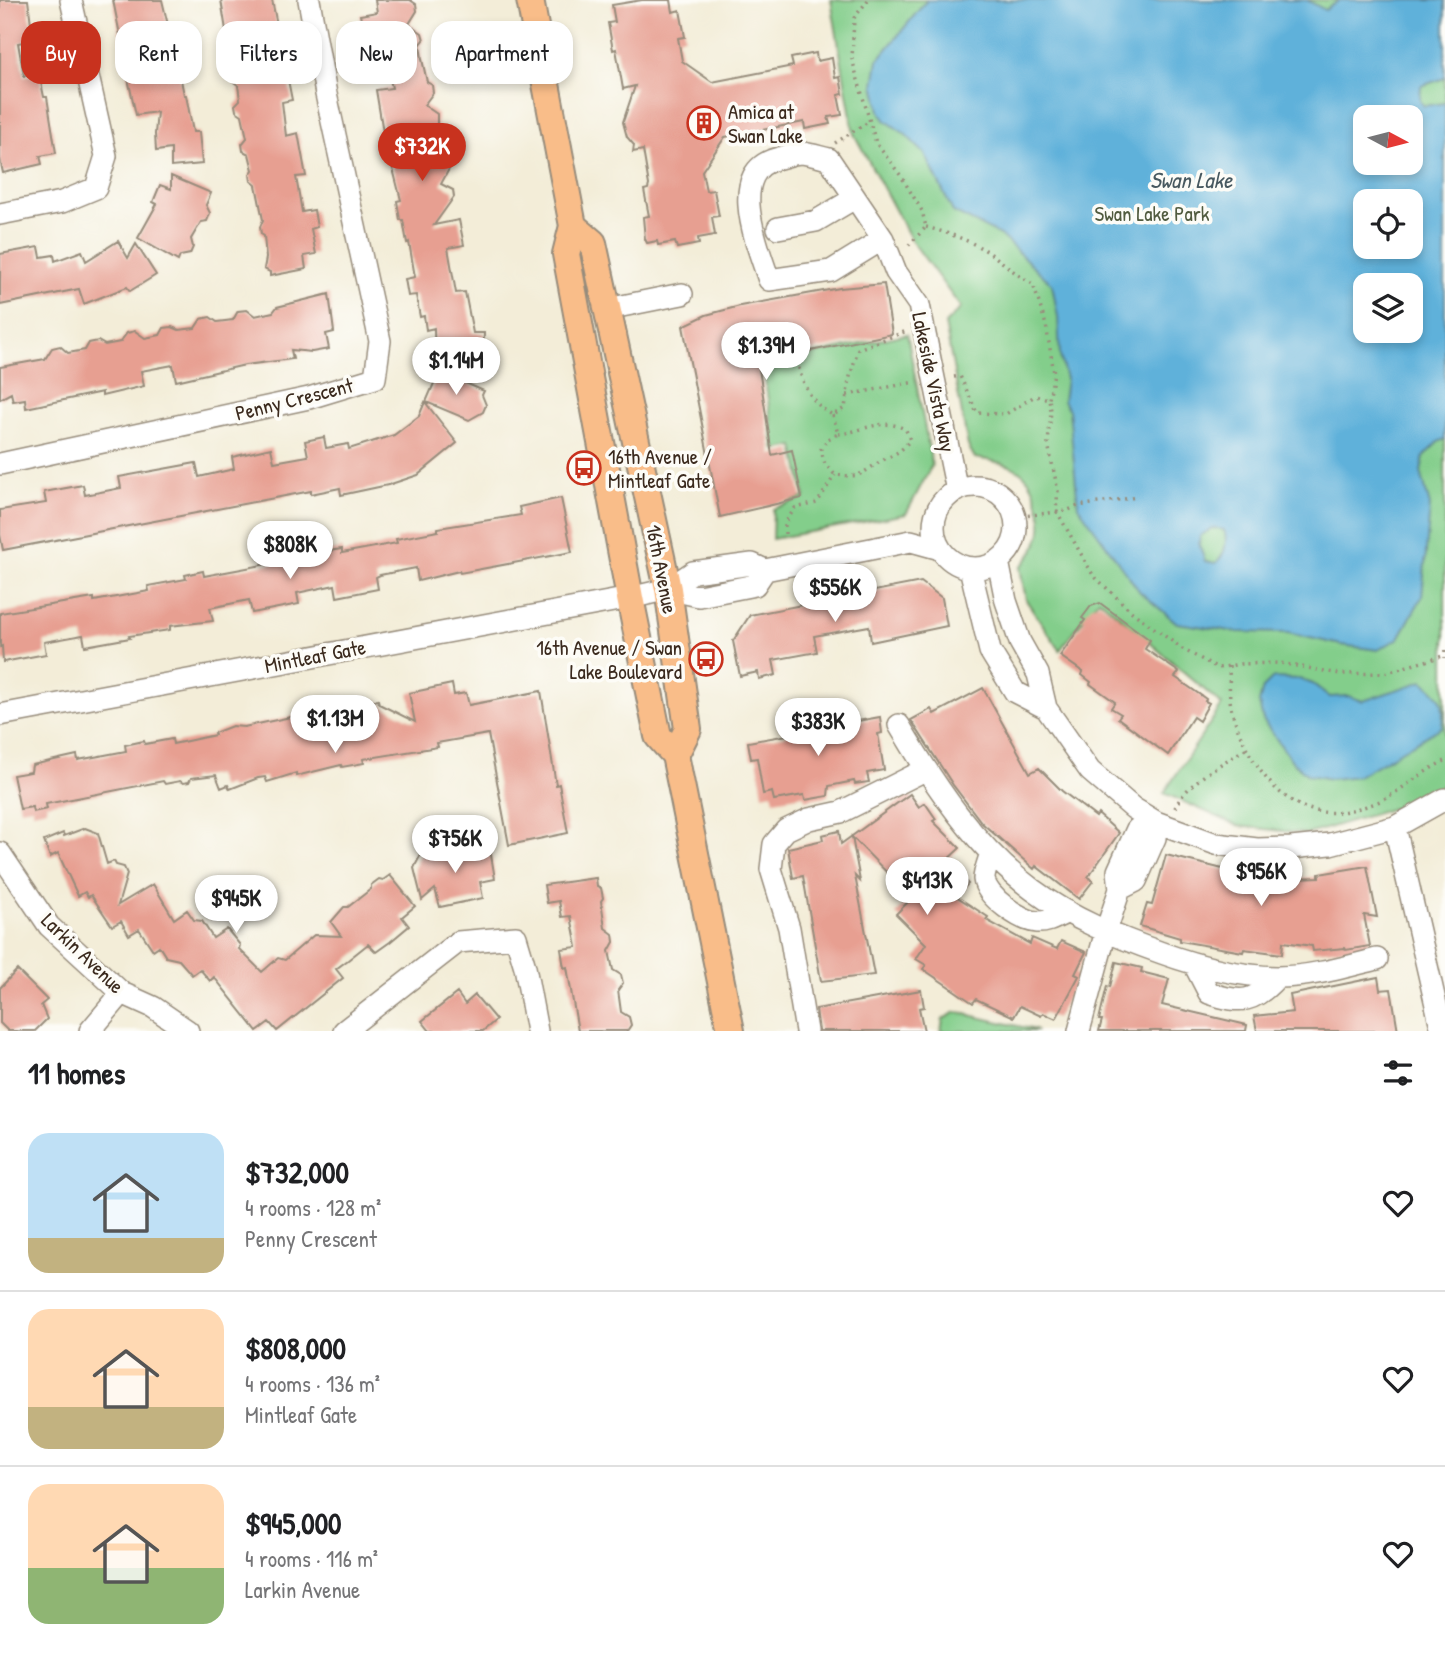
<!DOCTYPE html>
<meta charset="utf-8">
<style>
:root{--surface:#fff;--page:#f6f6f6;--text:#202124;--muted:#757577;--line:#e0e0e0;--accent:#c8321e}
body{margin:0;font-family:"Patrick Hand",sans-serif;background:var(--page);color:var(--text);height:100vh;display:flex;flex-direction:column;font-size:26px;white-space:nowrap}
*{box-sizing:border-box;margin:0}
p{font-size:23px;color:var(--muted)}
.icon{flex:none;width:38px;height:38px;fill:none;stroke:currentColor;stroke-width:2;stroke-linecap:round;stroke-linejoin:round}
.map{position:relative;height:1031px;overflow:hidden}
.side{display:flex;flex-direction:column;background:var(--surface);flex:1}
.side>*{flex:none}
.top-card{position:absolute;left:21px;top:21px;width:700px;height:63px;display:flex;gap:14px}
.needle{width:46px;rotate:97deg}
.fabs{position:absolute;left:1353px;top:105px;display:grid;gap:14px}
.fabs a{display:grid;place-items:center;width:70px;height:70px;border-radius:14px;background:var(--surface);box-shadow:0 4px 10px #0003;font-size:35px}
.price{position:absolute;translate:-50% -60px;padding:0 16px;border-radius:24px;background:#fff;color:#222;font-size:23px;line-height:46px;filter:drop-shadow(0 2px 4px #0008)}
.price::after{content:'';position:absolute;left:50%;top:42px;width:21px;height:16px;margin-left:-10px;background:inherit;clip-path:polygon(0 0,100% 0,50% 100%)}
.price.current{background:var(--accent);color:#fff}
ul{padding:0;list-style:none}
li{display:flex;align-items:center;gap:21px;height:175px;padding:0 28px}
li+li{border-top:2px solid var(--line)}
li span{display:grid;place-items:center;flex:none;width:196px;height:140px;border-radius:21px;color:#555}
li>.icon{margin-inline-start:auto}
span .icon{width:84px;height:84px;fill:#fffc;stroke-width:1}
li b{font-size:30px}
h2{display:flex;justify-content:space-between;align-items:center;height:84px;padding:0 28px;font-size:30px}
.chip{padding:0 24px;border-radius:21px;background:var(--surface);box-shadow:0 4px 10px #0003;font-size:24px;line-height:63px}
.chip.current{background:var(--accent);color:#fff}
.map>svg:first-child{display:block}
.green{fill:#83ce8b;stroke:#5f7c54;stroke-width:2;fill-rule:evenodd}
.water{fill:#5fb1da;stroke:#4d6e7c;stroke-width:2;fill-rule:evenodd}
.building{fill:#e79f91}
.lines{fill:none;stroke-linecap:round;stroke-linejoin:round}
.minor-casing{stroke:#978c7b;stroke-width:24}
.major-casing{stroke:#978c7b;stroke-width:30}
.path{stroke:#978c7b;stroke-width:3.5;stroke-dasharray:2 5;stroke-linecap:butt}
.minor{stroke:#fff;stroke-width:21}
.major{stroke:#f9bd89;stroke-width:26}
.labels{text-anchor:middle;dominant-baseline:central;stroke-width:7;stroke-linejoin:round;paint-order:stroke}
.poi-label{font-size:21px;fill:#3b2a1e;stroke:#fdfcf7;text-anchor:start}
.park-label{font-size:21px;fill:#515b3f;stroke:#fdfcf7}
.street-label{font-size:21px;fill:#3b2a1e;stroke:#fdfcf7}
.water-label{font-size:23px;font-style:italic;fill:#485960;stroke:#fdfcf7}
</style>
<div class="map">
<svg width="1445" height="1031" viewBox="0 0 1445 1031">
<rect width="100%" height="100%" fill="#fdfcf7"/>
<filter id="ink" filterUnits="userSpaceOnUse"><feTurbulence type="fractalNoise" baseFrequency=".0143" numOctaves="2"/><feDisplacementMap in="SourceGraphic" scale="14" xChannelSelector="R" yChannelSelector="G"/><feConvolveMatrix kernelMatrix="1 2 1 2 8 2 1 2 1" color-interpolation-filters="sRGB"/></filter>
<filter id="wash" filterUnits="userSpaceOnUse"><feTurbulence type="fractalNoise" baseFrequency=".00686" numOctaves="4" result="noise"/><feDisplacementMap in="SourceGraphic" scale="28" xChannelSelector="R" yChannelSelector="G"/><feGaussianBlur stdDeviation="1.57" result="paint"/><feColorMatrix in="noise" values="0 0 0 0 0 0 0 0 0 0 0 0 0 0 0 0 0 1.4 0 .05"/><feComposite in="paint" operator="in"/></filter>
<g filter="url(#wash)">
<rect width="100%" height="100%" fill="#f3edd8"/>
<path class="green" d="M831,0H1445V784L1407,804L1308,834L1238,826L1164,793L1222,705L1099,599L1060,650L1026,600L1020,568C1040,545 1046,533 1038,503C1036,495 1032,483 1026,477C1014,463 992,461 975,458L968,446L945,324L961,308L912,241L854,134ZM1365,117H1410V163H1365ZM1365,201H1410V247H1365ZM1365,285H1410V331H1365Z
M907,334L932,465L906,514L772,539L773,509L805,497L794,446L775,450L763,365Z
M956,1012L1035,1030L1036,1031H941L943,1019Z"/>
<path class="water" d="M927,0H1307L1325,10L1340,0H1445V78L1421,86L1420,101L1424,106L1445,103V439L1438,442L1424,456L1421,472L1430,506L1422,597L1399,638L1378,650L1341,645L1288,633L1237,632L1177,623L1140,592L1078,506L1069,410L1063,401L1066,379L1060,356L1058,317L1052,284L1000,235L953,212L925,154L905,134L885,120L880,111L874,84L878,60ZM1365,117H1410V163H1365ZM1365,201H1410V247H1365ZM1365,285H1410V331H1365ZM1213,528L1224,530C1228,541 1225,555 1216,563L1205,561L1199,544L1200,536Z
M1273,678L1299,679L1313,684L1330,697L1348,696L1363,701L1423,681C1443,697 1445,701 1442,727L1358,776L1331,779L1308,775L1292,761L1263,720L1259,703L1263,688Z"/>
<g id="blocks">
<path class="building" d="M0,0H28L33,40L18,43L24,76L39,73L44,97H47L56,153L40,156L42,164L3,173L0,159Z
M113,0H162L168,25L173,28L172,37L177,59L183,63L184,70L180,75L184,95H186L193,132H199L202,164L171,167V149L156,151L155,134L157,112L136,115L127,74L140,71L133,38L121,40Z
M221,0H272L292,100L282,102L286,136L298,133L306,176L296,177L302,212L314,210L317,227L311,229L316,254L304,256L306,269L270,276V272L264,269L266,258L264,236L261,234L260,227L263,220L256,185L251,181L250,174L253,170L249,154L243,151L242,144L247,138L242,115L236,111L235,105L240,100L238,85L232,81L231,73L234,69L230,45L224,43L223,35L226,30Z
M375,0H410L416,4L417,11L409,24L422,33L424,40L420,45L422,59L427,82L432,85L433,93L424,105L437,114V124L444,156L449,159L450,167L441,184L453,190L454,197L434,225L459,220L464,245L448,248L456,293L465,292L473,333H484L483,366H435L434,328L426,330L424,316L420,317L416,295L408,296L405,279L415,277L409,242L407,243L403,220H400L397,201L401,200L392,165L402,163L395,130L383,132L376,90L392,88L385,56L382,54L370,56L360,15L377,12Z
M642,0H671L673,12L680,10L685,37L678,38L682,61L712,82L793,66L791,58L816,53L817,61L832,58L835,78L840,77L843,94L838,95L842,115L828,117L830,124L805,129L804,122L725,137L702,171L706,191L714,190L719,216L712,217L715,235L698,238L699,244L677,248L675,242L658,245L657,241L647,243L645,239L643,217L649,216L644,190L648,189L649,185L643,150L633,152L634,145L627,137L623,122L635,86L623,89L616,49L613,50L608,23L615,22L612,5Z
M171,176L211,193L206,205L210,213L207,221L201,222L191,239L193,247L190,254L180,256L178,261L138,238L157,204L153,202L160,185L171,189Z
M118,241L128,258L136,244L156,275L130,291L127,287L84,304L79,289L0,305V254L39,247L41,257L54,255L55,261L82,251L86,261Z
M884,284L892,334L758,362L772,455L792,450L802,498L720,517L683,326L706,315L740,306L840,288Z
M329,294L334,332L326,334L329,349L312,352L291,350L293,359L245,365L176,381L173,365L141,371L144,386L102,396V392L26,408L25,399L13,401L11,393L0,399V367L45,359L52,348L60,346L68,353L85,350L89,343L98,341L105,345L120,342L127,333L135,331L145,338L160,335L164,328L172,327L179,330L195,328L201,319L210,317L217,322L233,320L238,311L247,310L255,316L273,312L277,307Z
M435,370L484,391L482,395L486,405L483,412L469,420L426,402L435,381Z
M425,402L457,443L418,475L388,485L341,495L340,488L311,494V491L3,550L0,535V510L46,503L44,492L83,485L85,495L121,488L119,477L196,463L199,477L234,469L232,457L271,448L274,462L308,456L305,441L324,437L326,448L348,444L349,449L394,435L419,416Z
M561,498L572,552L460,573L459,571L418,581L416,568L380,575L376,577L378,589L337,597L335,585L297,593L299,604L252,613L249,600L210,608L213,621L170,626V630L129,636L130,638L85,646L83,635L44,642L46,654L3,662L2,646L0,647V613L94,598V601L149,591L148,586L186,579L185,575L203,571L204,576L273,563V560L303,555L342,549V553L397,543L396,539L438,531V528L521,515L519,507Z
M921,582L942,598L947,626L871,642L869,626L814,636L817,652L773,660L776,675L759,679L758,672L740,676L733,641L750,615Z
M1100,603L1150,640L1145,649L1179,672L1175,677L1206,699L1205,701L1209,703L1199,721L1193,717L1168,755L1118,718L1121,714L1111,708L1115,702L1090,684L1091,682L1082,675L1083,672L1060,656L1085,620L1082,618L1091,606Z
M452,684L454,695L466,693L469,705L541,691L556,785L559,784L568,833L509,845L488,734L437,743L438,747L363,759L364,763L342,767L341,765L296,776V773L267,782L265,777L258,778L230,789L228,785L221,788L216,775L191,778L189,782L183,783L180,781L165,784L163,781L46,804L47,809L33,812L32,807L20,809L13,775L31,772L32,765L77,755L78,760L126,751L125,745L144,741L145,744L172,739L173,744L215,735L214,733L232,726L244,727L300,715L302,724L338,717L336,709L378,700L379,704L415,722L409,693Z
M983,688L1030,773L1039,768L1062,791L1096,817L1098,814L1119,833L1088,877L1093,881L1079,899L1036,866L1034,869L982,823L953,785L911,720L931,709L934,714Z
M880,717L882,733L878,734L884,770L867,773L869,782L855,784L854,781L829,786L828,796L805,800L804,795L774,800L772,792L763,794L757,758L751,759L748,742L788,735L787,729L818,724L819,728Z
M910,794L919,807L925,803L936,819L933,821L960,848L946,861L968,884L956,896L988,917L986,920L1030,944L1032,938L1057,949L1061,941L1086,952L1075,974L1079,976L1056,1019L1043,1013L1041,1016L1020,1006L1014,1017L976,999L973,1003L923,969L926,965L916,959L926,944L896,914L912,898L852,837L860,881L855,876L874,975L821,981L803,876L793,878L788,848L823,840L822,835L839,831L841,844Z
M85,828L98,833L107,864L114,861L116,865L124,867L127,874L118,905L153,884L174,919L187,910L194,920L202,921L213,938L227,929L240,945L239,949L262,972L278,958L285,960L314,935L341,936L331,922L344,907H348L371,889V885L379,879L383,880L390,875L415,906L402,917L409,926L390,942L376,952L368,944L348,960L336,969L343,978L277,1031L269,1022L257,1031L214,977L210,981L200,969L192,975L179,960L166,957L159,946L153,950L139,929L129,935L121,921L112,926L91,895L88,897L85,892L78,896L58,853L50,857L44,841L63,833L64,836Z
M478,842L490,849L495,879L480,882L483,898L440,907L435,889L422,900L414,868L421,854L429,852L440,857L463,852L470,843Z
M1166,855L1231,871L1298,878L1319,877V874L1367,866L1377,917L1364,915L1370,946L1346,950L1345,948L1313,951L1312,946L1283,942L1282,954L1244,949L1243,952L1180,941V938L1140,926L1147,904L1152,905Z
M596,878L597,886L601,888L603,898L601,901L605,928L613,934L614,942L609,951L613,970L621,975L623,983L618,990L621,1012L629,1017L631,1025L627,1031H578L567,967L564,968L561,949L577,947L571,916L562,917L559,901L547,903L544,885Z
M1116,962L1142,968L1141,972L1169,979L1162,1005L1247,1025L1246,1031H1099L1102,1020H1099L1107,986L1110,987Z
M17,970L47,1000L41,1005L47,1019L35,1031H8L0,1023V988Z
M1378,977L1380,990L1391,989L1398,1031H1257L1254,1016L1293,1012L1290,995Z
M921,990L924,1007L919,1008L924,1031H819L816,1009Z
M457,993L465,1004L475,995L496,1020L483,1031H430L422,1021Z"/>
</g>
</g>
<g filter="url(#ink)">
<use href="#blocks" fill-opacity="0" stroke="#978c7b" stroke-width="2"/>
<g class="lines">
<defs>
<path id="minor" d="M0,214L62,202L96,188L106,156L71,0
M778,228L816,221L855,198
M883,239L829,159C820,157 811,154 802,153C794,153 784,157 776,159C726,172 758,247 769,280L831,271L883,239L896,272L919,305L957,491
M607,309L682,294
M0,464L309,398L375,378L380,341L326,94L309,0
M934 527a41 41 0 1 1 82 0a41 41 0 1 1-82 0Z
M998,561L1006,601L1020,642L1038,674L1046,708L1090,771L1133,808L1156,822L1216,844L1257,849L1291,848L1330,844L1395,827L1445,799
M970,568L990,651L1015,692L1046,708
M668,589L699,596L755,585L765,570
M0,715L630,598L668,589L693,572L752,564L765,570L911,541L940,549
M899,725C935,786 976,848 1033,890C1072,919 1117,937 1162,953C1198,966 1239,976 1277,977C1310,977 1345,967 1377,959
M1395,827L1442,1031
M0,853L49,926L122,993L153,1007L188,1031
M991,853C989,860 984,872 984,879C986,897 1021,921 1037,922C1049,923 1058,916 1068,912
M1194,964L1209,993C1242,1004 1254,1003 1277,977
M90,1031L122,993
M344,1031L458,942L516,937L525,967L537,1031
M806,1031L789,928L771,869L774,844L786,830L809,819L841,812L925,770
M1079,1031L1106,931L1120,889L1118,871L1137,829L1156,822L1155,838L1136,881L1120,889"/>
<path id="major" d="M530,0L573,226L566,254L630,598L658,736L675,755L731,1031
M573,226L593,243L668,589L688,729L675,755"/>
</defs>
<use href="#minor" class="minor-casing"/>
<use href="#major" class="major-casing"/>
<path class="path" d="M868,0L854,18L852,59L876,143L901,176L922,211L926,227L907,247
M835,143L870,121
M926,227C945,232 966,239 983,249C1001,259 1015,275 1033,284L1046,325L1054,373L1049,399
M796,354C800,379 809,403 833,415L845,408L849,380L858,349L907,331
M954,377L960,376L977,413L1006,414L1035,396L1049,399L1051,410L1048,444L1058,491L1056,510L1093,575L1132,612L1184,650L1218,668L1240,664L1280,663L1340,674L1384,673L1443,656
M847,395L915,382
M833,415L838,434L828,439L821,449L824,462L835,475C864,478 860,473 883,460C896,453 900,453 910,440L906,430C883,416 863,432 838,434
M1014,517L1066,511L1078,506L1137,497
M785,534V523L795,508L817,503L835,475
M1445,650V658
M1229,666C1230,681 1228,700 1233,715C1250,768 1291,828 1355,809C1365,807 1377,803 1386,798C1406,787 1423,771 1445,761
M1175,808C1185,783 1225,762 1247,748"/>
<use href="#minor" class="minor"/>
<use href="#major" class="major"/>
</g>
</g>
<defs>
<symbol id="building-ring" viewBox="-11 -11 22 22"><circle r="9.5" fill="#fdfcf7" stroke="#c8321e" stroke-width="1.5"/><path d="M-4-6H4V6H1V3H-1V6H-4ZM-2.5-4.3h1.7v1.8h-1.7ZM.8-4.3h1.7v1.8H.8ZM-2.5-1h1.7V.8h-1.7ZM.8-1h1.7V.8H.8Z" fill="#c8321e"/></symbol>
<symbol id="bus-ring" viewBox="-11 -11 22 22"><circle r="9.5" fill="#fdfcf7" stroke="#c8321e" stroke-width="1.5"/><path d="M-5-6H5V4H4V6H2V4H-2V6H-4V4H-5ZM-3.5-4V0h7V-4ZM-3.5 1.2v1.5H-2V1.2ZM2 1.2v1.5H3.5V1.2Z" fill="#c8321e"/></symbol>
</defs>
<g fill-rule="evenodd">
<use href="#building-ring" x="685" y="104" width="38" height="38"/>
<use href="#bus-ring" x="565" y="449" width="38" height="38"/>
<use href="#bus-ring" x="687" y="640" width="38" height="38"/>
</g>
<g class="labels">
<g class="poi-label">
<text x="728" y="111">Amica at<tspan x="728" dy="24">Swan Lake</tspan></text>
<text x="608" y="456">16th Avenue /<tspan x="608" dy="24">Mintleaf Gate</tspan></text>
<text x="682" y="647" text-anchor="end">16th Avenue / Swan<tspan x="682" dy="24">Lake Boulevard</tspan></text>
</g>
<g class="park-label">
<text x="1152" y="213">Swan Lake Park</text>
</g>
<g class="street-label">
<text transform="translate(934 382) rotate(78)">Lakeside Vista Way</text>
<text transform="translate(294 399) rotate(-14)">Penny Crescent</text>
<text transform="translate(662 569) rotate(79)">16th Avenue</text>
<text transform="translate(315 656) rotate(-11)">Mintleaf Gate</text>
<text transform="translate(83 953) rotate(44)">Larkin Avenue</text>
</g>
<g class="water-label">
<text x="1191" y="179">Swan Lake</text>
</g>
</g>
</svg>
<div class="fabs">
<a><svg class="needle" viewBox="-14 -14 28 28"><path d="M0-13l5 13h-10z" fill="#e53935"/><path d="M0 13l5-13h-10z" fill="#757577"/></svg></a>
<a><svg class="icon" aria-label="locate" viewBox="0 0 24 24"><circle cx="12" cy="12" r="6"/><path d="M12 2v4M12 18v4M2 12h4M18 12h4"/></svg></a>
<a><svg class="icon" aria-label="layers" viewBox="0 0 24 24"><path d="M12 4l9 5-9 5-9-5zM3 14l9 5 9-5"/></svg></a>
</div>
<b class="price current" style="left:422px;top:183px">$732K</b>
<b class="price" style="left:766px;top:382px">$1.39M</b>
<b class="price" style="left:456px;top:397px">$1.14M</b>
<b class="price" style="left:290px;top:581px">$808K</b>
<b class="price" style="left:835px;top:624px">$556K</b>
<b class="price" style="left:335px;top:755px">$1.13M</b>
<b class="price" style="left:818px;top:758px">$383K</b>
<b class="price" style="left:455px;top:875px">$756K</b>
<b class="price" style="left:1261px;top:908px">$956K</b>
<b class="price" style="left:927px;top:917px">$413K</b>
<b class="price" style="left:236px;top:935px">$945K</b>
<div class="top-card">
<a class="chip current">Buy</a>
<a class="chip">Rent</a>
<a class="chip">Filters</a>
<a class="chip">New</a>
<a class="chip">Apartment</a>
</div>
</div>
<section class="side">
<h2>11 homes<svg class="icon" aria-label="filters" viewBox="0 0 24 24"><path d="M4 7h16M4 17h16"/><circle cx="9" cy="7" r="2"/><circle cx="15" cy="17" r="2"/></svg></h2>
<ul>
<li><span style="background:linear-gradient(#bfe0f5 75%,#c2b280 0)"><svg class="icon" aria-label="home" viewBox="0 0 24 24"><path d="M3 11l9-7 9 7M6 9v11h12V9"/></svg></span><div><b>$732,000</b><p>4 rooms · 128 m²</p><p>Penny Crescent</p></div><svg class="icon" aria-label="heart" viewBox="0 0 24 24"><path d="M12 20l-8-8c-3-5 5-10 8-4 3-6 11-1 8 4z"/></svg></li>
<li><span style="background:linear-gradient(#ffd9b3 70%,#c2b280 0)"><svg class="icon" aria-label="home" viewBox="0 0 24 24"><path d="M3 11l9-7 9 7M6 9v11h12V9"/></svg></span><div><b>$808,000</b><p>4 rooms · 136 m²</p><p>Mintleaf Gate</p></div><svg class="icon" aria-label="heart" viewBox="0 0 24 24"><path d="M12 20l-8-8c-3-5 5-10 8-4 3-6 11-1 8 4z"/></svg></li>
<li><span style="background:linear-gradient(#ffd9b3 60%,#8fb573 0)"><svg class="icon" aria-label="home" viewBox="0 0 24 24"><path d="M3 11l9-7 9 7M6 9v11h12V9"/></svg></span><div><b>$945,000</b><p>4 rooms · 116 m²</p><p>Larkin Avenue</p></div><svg class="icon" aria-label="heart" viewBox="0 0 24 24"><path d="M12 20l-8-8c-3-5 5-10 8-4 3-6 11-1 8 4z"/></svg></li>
</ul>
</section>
